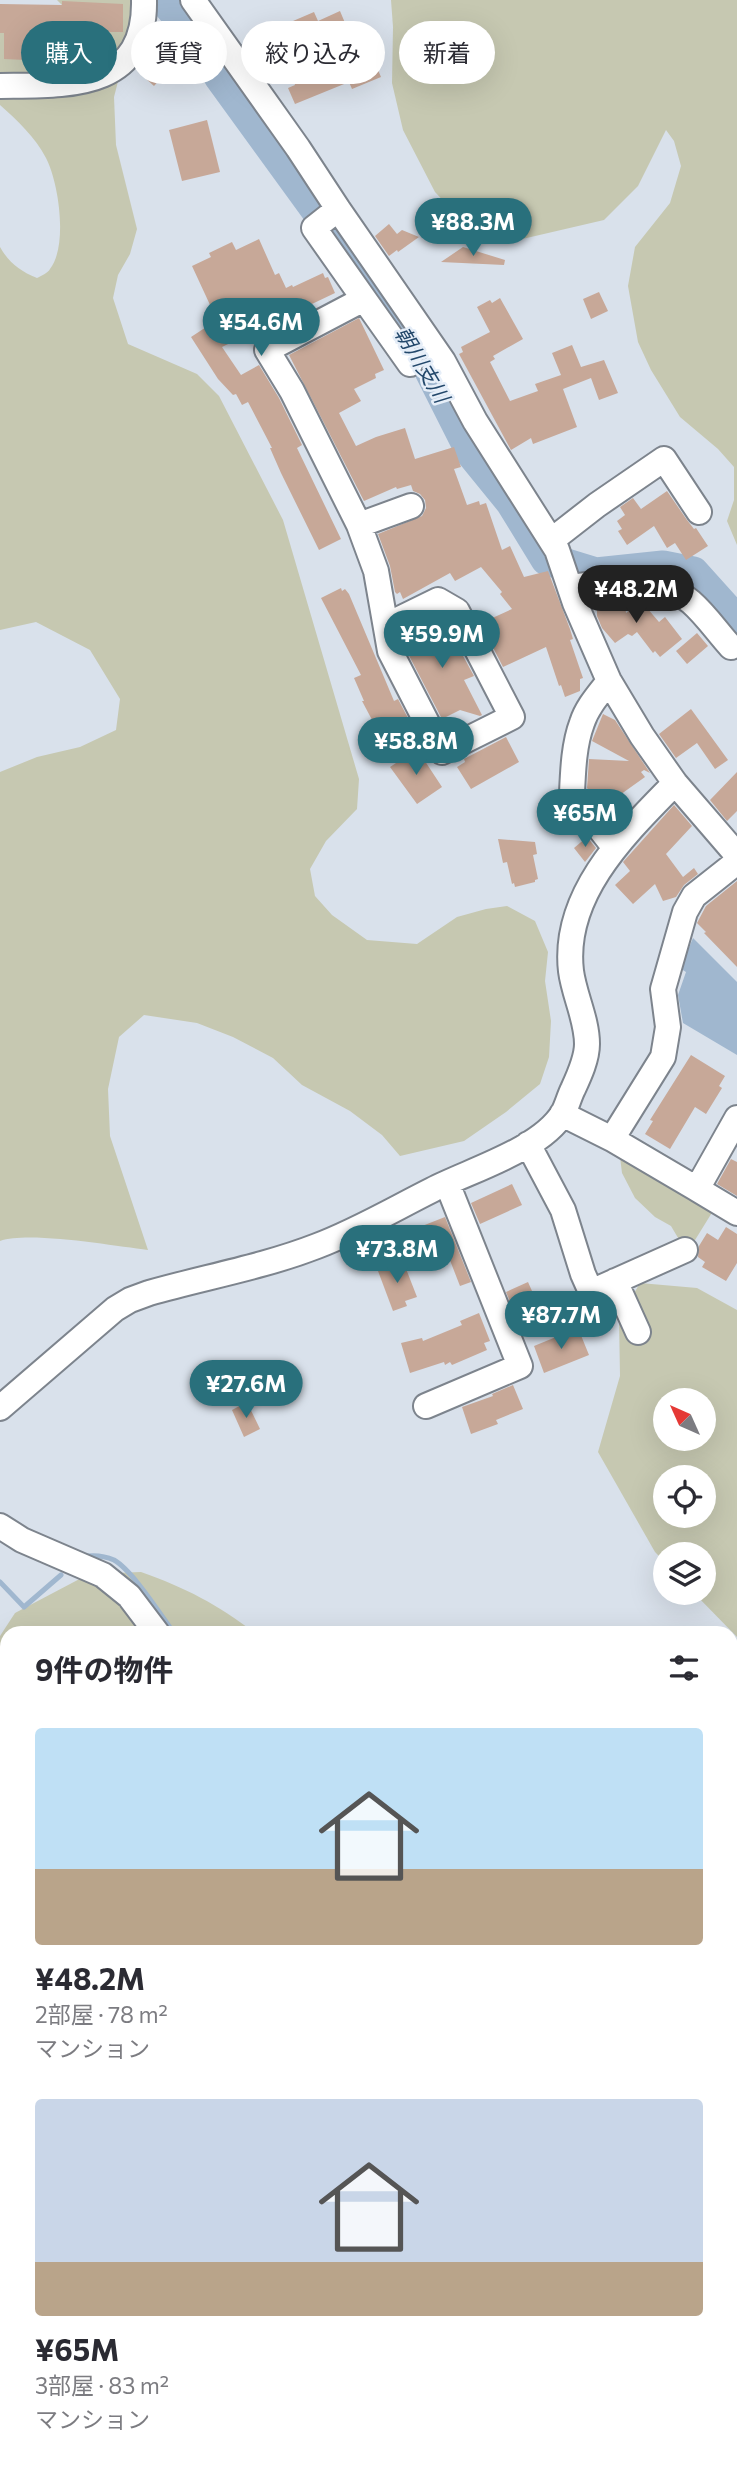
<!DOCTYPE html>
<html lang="ja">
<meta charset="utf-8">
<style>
:root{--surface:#fff;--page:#f2f2f3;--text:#2b2b33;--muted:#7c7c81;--accent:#29707c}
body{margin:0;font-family:Commissioner,"Noto Sans JP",sans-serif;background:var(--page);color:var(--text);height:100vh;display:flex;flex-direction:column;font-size:26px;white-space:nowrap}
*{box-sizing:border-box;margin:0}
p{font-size:23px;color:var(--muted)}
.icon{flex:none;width:38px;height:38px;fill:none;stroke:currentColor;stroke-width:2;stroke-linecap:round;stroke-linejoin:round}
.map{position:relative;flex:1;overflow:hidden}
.panel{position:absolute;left:0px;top:1626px;width:738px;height:842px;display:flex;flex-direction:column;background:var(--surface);border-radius:21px 21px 0 0;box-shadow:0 7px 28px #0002}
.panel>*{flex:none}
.banner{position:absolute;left:21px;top:21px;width:696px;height:63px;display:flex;gap:14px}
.needle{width:46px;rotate:315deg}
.fabs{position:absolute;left:653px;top:1388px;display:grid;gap:14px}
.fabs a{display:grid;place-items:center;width:63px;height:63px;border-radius:50%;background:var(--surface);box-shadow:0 7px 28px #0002;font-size:35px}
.price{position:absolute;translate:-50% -60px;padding:0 16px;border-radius:24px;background:var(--accent);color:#fff;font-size:23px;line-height:46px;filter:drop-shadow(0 2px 4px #0008)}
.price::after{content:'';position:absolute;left:50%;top:42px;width:21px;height:16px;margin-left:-10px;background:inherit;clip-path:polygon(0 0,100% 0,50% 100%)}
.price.current{background:#222;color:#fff}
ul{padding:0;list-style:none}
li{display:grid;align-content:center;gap:14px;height:371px;padding:0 35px}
li span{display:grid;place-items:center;height:217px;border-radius:7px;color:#555}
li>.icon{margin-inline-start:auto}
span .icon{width:126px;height:126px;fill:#fffc;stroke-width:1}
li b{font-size:30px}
h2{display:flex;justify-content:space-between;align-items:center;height:84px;padding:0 35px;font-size:30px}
.chip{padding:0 24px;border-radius:32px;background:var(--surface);box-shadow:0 7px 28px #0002;font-size:24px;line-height:63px}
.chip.current{background:var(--accent);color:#fff}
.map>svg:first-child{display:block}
.green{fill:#c6c8b1;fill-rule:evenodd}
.water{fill:#a0b7cf}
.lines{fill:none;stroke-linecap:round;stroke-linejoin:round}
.stream{stroke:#a0b7cf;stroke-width:5}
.river{stroke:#a0b7cf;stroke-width:33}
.building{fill:#c7a898}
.minor-casing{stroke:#7d848d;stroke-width:28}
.minor{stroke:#fff;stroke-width:24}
.labels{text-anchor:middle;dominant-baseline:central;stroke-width:5;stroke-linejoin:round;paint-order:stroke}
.water-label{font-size:21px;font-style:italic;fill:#23486b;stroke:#e6eef8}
</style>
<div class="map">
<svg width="737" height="2466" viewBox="0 0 737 2466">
<rect width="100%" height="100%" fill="#d9e1eb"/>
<path class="green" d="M57,0H139L114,97L116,145L137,229L130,254L118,275L113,298L128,344L197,374L219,396L283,520L359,779L357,809L326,841L310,869L315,896L332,915L367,940L417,944L457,917L486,909L507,906L535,921L548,952L545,981L551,1021L549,1057L540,1084L506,1112L464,1141L400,1156L382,1135L350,1111L302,1085L273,1058L233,1037L197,1023L144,1015L119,1037L108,1089L110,1136L148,1250C113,1246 30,1231 0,1241V772L37,757L80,747L116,730L120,699L90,650L36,622L0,630V247C9,263 20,271 37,278C41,276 48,273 50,269C68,246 59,183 46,158C35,137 18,121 0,105V26L68,11Z
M391,0H737V545L727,521L734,500V467L718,449L680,417L651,370L638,342L628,286L635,247L670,203L681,166L674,141L666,130L638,186L604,220L518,240L467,226L435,192L403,130L392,83L393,27Z
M620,1157L713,1211L687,1253L671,1226L655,1217L635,1198L622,1173Z
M640,1283L697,1288L737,1310V1637L694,1593L704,1592V1554H665V1562L655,1552L598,1452L620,1376L619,1319ZM665,1400H704V1438H665ZM665,1477H704V1516H665Z
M141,1572C186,1588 217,1604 255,1633H7V1838L0,1820V1636L15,1613L89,1574Z
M732,1992L737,1995V2466H24V2461L732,2460Z
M7,2019V2411L0,2400V2023Z"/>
<path class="water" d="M693,938L737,982V1055L683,1023L678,995L686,972L678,967L683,949L688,950Z"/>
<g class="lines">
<path class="stream" d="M87,1556C96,1555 105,1556 114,1560C133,1571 160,1614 174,1633
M0,1582L24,1607L61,1575
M732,2145L737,2146"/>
<path class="river" d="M165,0L206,49L220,76L424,357L473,454L512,502L547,559L596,574L663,567L693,573L737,622"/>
</g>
<path class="building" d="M62,1L123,4V32H98L99,59H94L92,63L4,59V33H0V4L62,5Z
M340,11L348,30L364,25L378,52L372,56L381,77L352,89L349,82L295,104L288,88L295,85L294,82L302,78L291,52L269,62L258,36L314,12L318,21Z
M158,60L165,74L154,86L143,76Z
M207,120L220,172L182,181L169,130Z
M389,224L397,234L402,230L419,237L398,252L397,250L389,256L375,236Z
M259,239L275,275L279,273L286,288L292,285L293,287L323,273L325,278L328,277L335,293L293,313L295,318L282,325L279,319L222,347L241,375L259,365L279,398L302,445L297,448L341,539L319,550L281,473L270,448H272L248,402L242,405L236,394L233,395L218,379L191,337L217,320L192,266L211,257L209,253L232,242L236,250Z
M463,247L505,260L504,265L441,262Z
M599,292L608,311L591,319L583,299Z
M500,298L523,339L493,356L495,359L490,362L510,401L538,391L535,384L561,375L552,353L572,345L581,367L604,360L618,393L599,400L591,378L563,389L577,427L533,444L531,438L511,450L459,354L463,352L461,347L490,332L477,307L490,300L492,303Z
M359,318L384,370L375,374L376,378L354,389L361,401L339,413L356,446L376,437L405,428L415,459L454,447L461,467L454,469L467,505L479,501L480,505L486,503L502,550L510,546L524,577L548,571L570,629L573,639L570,640L583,678L580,679V691L565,697L561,685L559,686L546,647L503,667L482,626L489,623L488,620L512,609L500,594L502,592L481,567L455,581L450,573L403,599L400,592L397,594L395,592L390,566L378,534L422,516L426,508L425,500L420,494L413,491L411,485L397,489L396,487L364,501L289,355Z
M667,491L687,520L694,529L696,528L708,546L686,560L675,543L667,548L654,526L627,545L618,531L622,529L617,521L625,515L620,507L633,498L641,509Z
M341,588L342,591L345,589L349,594L394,701L398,699L408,718L379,733L362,701H364L354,678L361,675L321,598Z
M624,597L626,613L641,601L659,622L665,617L682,639L660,657L655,651L653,653L637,632L632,636L628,634L615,643L602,628L597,616V599Z
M444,621L474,676L464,680L482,715L480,716L460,710L442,719L404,646L403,638L418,631L419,633Z
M697,633L708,646L687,664L676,651Z
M691,709L728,760L715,769L697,743L676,758L659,734Z
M603,714L615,720L650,773L644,770L641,772L645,777L617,797L624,807L610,818L587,788L589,759L629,761L592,741Z
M506,737L519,762L471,789L457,767L465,762L464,759Z
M417,749L442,787L417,804L390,767Z
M737,772V811L727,821L710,800Z
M674,805L692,826L666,854L683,877L694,868L698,874L684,885L676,897L663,901L655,884L633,904L615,885L630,871L623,862Z
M587,837L596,848L585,862L574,848Z
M498,839L535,842L537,854L533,855L538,879L535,880V882L515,887L514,883L512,884L507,862L503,863Z
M737,881V967L704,933L706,932L697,923L706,906Z
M691,1055L725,1076L719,1086L722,1088L706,1114L695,1107L670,1149L645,1134L653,1121L650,1120Z
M731,1159L737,1162V1196L717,1184Z
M512,1184L522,1205L480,1224L471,1203Z
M445,1217L471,1282L460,1286L444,1245L427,1251L417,1228Z
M726,1227L737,1234V1263L726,1281L702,1267L705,1262L698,1257L699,1246L707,1233L718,1240Z
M403,1261L417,1297L405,1301L407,1306L393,1311L378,1271Z
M528,1282L540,1309L517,1319L506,1292Z
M479,1313L490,1341L484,1343L487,1350L452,1365L450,1362L445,1365L444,1362L410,1373L401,1343L422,1338L423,1341L462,1325L460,1321Z
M578,1328L589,1355L544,1373L534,1346Z
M513,1385L523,1409L496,1420L498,1424L471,1434L462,1407L493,1396L492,1394Z
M247,1402L260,1429L244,1437L232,1410Z"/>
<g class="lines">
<defs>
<path id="minor" d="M193,0L298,148L338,209L443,361L475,421L557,550L575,603L609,681L642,736L675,783L737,855
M0,86C66,85 146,91 144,0
M338,209L314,228L364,299L267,350L292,391L359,525L376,571L390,651L442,752L512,717L457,611L438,600L387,625
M364,299L410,364
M359,525L411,506
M552,540L597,505L664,459L699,512
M570,587C609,582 658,575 691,602C706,615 718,633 731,647
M609,681C599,694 587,707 582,723C574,744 573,770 572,793L615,848
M562,1114L612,1139L697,1189
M737,1118L697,1189L737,1213
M612,1139L663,1057L668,1027L663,989L685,912L694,896L737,862
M528,1144L563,1210L583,1274L591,1292L685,1250
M615,1281L638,1332
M426,1406L520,1366L447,1183
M0,1408L115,1309L130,1300L149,1293C205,1277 263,1267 317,1246C357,1231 394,1209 432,1190C468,1171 541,1150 563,1113C567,1106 569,1097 573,1089C579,1076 587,1059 587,1044C587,1019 574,995 571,971C562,894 626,833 675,783
M0,1526L22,1540L103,1575L129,1596L157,1633
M0,1796L7,1805
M732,1929L737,1931
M732,2347L737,2345"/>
</defs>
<use href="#minor" class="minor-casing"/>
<use href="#minor" class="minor"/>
</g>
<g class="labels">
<g class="water-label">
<text transform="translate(423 364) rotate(59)">朝川支川</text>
</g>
</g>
</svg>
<div class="fabs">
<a><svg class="needle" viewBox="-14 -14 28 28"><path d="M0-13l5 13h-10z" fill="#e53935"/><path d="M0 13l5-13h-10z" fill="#7c7c81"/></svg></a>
<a><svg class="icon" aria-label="locate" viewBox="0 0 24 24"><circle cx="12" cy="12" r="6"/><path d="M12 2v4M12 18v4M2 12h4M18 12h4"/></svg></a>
<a><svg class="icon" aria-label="layers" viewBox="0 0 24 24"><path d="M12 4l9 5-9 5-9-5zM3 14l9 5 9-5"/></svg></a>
</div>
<b class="price" style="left:473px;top:258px">¥88.3M</b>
<b class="price" style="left:261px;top:358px">¥54.6M</b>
<b class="price current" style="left:636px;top:625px">¥48.2M</b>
<b class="price" style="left:442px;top:670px">¥59.9M</b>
<b class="price" style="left:416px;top:777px">¥58.8M</b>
<b class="price" style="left:585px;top:849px">¥65M</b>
<b class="price" style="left:397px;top:1285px">¥73.8M</b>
<b class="price" style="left:561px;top:1351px">¥87.7M</b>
<b class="price" style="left:246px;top:1420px">¥27.6M</b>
<div class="banner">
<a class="chip current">購入</a>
<a class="chip">賃貸</a>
<a class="chip">絞り込み</a>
<a class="chip">新着</a>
</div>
<section class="panel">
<h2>9件の物件<svg class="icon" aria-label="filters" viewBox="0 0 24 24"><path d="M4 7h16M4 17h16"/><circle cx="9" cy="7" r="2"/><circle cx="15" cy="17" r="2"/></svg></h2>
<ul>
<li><span style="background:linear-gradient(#bfe0f5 65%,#b9a48a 0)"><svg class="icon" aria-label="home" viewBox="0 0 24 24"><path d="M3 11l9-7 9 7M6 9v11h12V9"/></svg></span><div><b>¥48.2M</b><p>2部屋 · 78 m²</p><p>マンション</p></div></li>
<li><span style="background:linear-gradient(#c9d6e8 75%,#b9a48a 0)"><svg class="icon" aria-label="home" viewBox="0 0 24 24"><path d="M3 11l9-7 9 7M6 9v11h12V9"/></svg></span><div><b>¥65M</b><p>3部屋 · 83 m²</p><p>マンション</p></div></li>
</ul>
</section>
</div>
